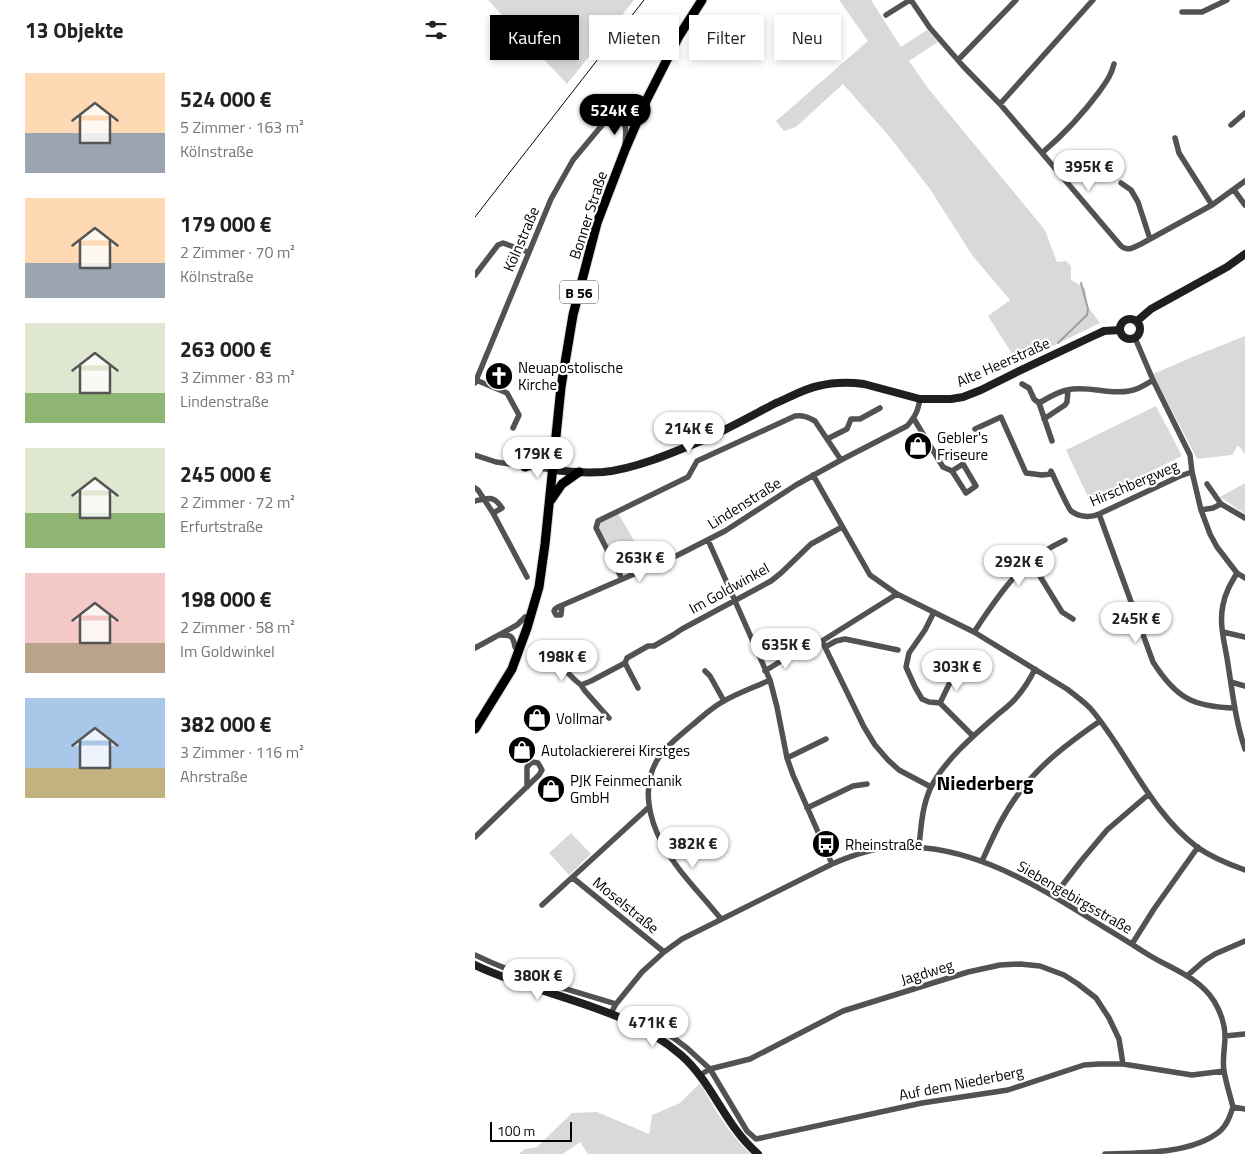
<!DOCTYPE html>
<html lang="de">
<meta charset="utf-8">
<style>
:root{--surface:#fff;--page:#f2f2f2;--text:#222;--muted:#767676;--accent:#000}
body{margin:0;font-family:"Titillium Web",sans-serif;background:var(--page);color:var(--text);height:100vh;display:flex;flex-direction:column;font-size:19px;white-space:nowrap}
*{box-sizing:border-box;margin:0}
p{font-size:16px;color:var(--muted)}
.icon{flex:none;width:28px;height:28px;fill:none;stroke:currentColor;stroke-width:2;stroke-linecap:round;stroke-linejoin:round}
.map{position:relative;flex:1;overflow:hidden}
.panel{display:flex;flex-direction:column;background:var(--surface);width:475px}
.panel>*{flex:none}
.banner{position:absolute;left:15px;top:15px;width:475px;height:45px;display:flex;gap:10px}
.scale{position:absolute;left:15px;bottom:12px;width:82px;box-sizing:border-box;padding-left:5px;border:2px solid #000;border-top:0;font-size:14px;line-height:18px;white-space:nowrap;color:#000;-webkit-text-stroke:4px #fff;paint-order:stroke}
.price{position:absolute;translate:-50% -42px;padding:0 11px;border-radius:18px;background:#fff;color:#222;font-size:16px;line-height:32px;filter:drop-shadow(0 1px 2px #0008)}
.price::after{content:'';position:absolute;left:50%;top:30px;width:15px;height:11px;margin-left:-8px;background:inherit;clip-path:polygon(0 0,100% 0,50% 100%)}
.price.current{background:var(--accent);color:#fff}
ul{padding:0;list-style:none}
li{display:flex;align-items:center;gap:15px;height:125px;padding:0 25px}
li span{display:grid;place-items:center;flex:none;width:140px;height:100px;border-radius:0px;color:#555}
li>.icon{margin-inline-start:auto}
span .icon{width:60px;height:60px;fill:#fffc;stroke-width:1}
li b{font-size:21px}
h2{display:flex;justify-content:space-between;align-items:center;height:60px;padding:0 25px;font-size:21px}
.tag{padding:0 18px;border-radius:0px;background:var(--surface);box-shadow:0 2px 8px #0003;font-size:18px;line-height:45px}
.tag.current{background:var(--accent);color:#fff}
main{display:flex;flex:1;min-height:0}
.map>svg:first-child{display:block}
.green{fill:#d9d9d9}
.lines{fill:none;stroke-linecap:round;stroke-linejoin:round}
.stream{stroke:#a0a0a0;stroke-width:2}
.primary-casing{stroke:#dbdbdb;stroke-width:11}
.street{stroke:#525252;stroke-width:5.5}
.secondary{stroke:#1f1f1f;stroke-width:8}
.primary{stroke:#000;stroke-width:9}
.tram{stroke:#000;stroke-width:1}
.labels{text-anchor:middle;dominant-baseline:central;stroke-width:4.5;stroke-linejoin:round;paint-order:stroke}
.shield{fill:#fff;stroke:#4c4c4c;stroke-width:1}
.shield-label{font-size:14px;font-weight:bold;fill:#000}
.street-label{font-size:15px;fill:#000;stroke:#fff}
.poi-label{font-size:15px;fill:#000;stroke:#fff;text-anchor:start}
.district-label{font-size:20px;font-weight:bold;fill:#000;stroke:#fff}
</style>
<main>
<section class="panel">
<h2>13 Objekte<svg class="icon" aria-label="filters" viewBox="0 0 24 24"><path d="M4 7h16M4 17h16"/><circle cx="9" cy="7" r="2"/><circle cx="15" cy="17" r="2"/></svg></h2>
<ul>
<li><span style="background:linear-gradient(#ffd9b3 60%,#9aa5b1 0)"><svg class="icon" aria-label="home" viewBox="0 0 24 24"><path d="M3 11l9-7 9 7M6 9v11h12V9"/></svg></span><div><b>524 000 €</b><p>5 Zimmer · 163 m²</p><p>Kölnstraße</p></div></li>
<li><span style="background:linear-gradient(#ffd9b3 65%,#9aa5b1 0)"><svg class="icon" aria-label="home" viewBox="0 0 24 24"><path d="M3 11l9-7 9 7M6 9v11h12V9"/></svg></span><div><b>179 000 €</b><p>2 Zimmer · 70 m²</p><p>Kölnstraße</p></div></li>
<li><span style="background:linear-gradient(#dfe7d0 70%,#8fb573 0)"><svg class="icon" aria-label="home" viewBox="0 0 24 24"><path d="M3 11l9-7 9 7M6 9v11h12V9"/></svg></span><div><b>263 000 €</b><p>3 Zimmer · 83 m²</p><p>Lindenstraße</p></div></li>
<li><span style="background:linear-gradient(#dfe7d0 65%,#8fb573 0)"><svg class="icon" aria-label="home" viewBox="0 0 24 24"><path d="M3 11l9-7 9 7M6 9v11h12V9"/></svg></span><div><b>245 000 €</b><p>2 Zimmer · 72 m²</p><p>Erfurtstraße</p></div></li>
<li><span style="background:linear-gradient(#f6c9c9 70%,#b9a48a 0)"><svg class="icon" aria-label="home" viewBox="0 0 24 24"><path d="M3 11l9-7 9 7M6 9v11h12V9"/></svg></span><div><b>198 000 €</b><p>2 Zimmer · 58 m²</p><p>Im Goldwinkel</p></div></li>
<li><span style="background:linear-gradient(#a9c7e8 70%,#c2b280 0)"><svg class="icon" aria-label="home" viewBox="0 0 24 24"><path d="M3 11l9-7 9 7M6 9v11h12V9"/></svg></span><div><b>382 000 €</b><p>3 Zimmer · 116 m²</p><p>Ahrstraße</p></div></li>
</ul>
</section>
<div class="map">
<svg width="770" height="1154" viewBox="0 0 770 1154">
<rect width="100%" height="100%" fill="#fff"/>
<path class="green" d="M13,0H159L92,84Z
M364,0H396L426,47L452,30L463,42L434,61L452,87L570,230L582,262L591,261L596,266V280L610,288L613,307L625,323L543,363L513,316L535,300L497,255L455,189L413,135L368,84L321,127L309,131L301,121L393,41Z
M770,336V454L763,445L757,455L722,459L678,374L715,358Z
M681,406L707,456L615,501L591,450Z
M770,483V514L745,497Z
M143,513L162,546L139,558L123,527L125,522Z
M96,833L116,854L94,875L74,853Z
M225,1083C240,1109 254,1135 276,1154H113L105,1142L88,1154H44L50,1149L62,1147L97,1113L122,1112L174,1134L177,1115L205,1103Z"/>
<g class="lines">
<path class="stream" d="M583,343L612,315L613,309L606,283"/>
<defs>
<path id="primary" d="M50,467C65,462 72,454 79,441
M76,500L87,484L104,472
M0,729L37,669L52,628L64,587L70,544L86,387L98,315L122,223L150,150L171,101L204,36L227,0"/>
</defs>
<use href="#primary" class="primary-casing"/>
<path class="street" d="M436,0L455,28L488,66L525,104L567,153C589,134 607,115 624,92C631,82 636,76 639,64
M707,12H727L752,0
M411,15L435,0
M483,60L541,0
M525,104L618,0
M135,118C154,115 151,132 150,145
M756,125L770,113
M700,138L704,153L737,205
M567,153L646,246C653,252 659,247 666,244L737,205L770,181
M646,183L656,190L663,202L675,239
M759,190L770,205
M0,275L23,245L28,243L53,252
M660,338L678,380L715,455L717,472L726,510L735,534L742,547L762,573L770,578
M1,380L32,393L44,415L38,428
M0,383L76,199L98,160L133,118C140,114 146,115 154,113C160,111 164,107 169,103
M547,384L554,388L559,399L564,403L577,441
M564,403C573,398 582,392 592,390C613,385 633,395 654,391C663,390 670,385 678,380
M439,419L468,467L477,471L491,493L501,486L488,464L477,471
M569,419L590,405L592,402L593,390
M500,429L526,417L551,473L567,475L576,474L578,475
M352,439L372,429L376,419H385L405,408
M0,455L21,462L78,470
M576,471C579,477 593,508 596,511C604,517 615,518 624,514L705,476L717,472
M338,475L395,575L422,594L499,632L592,689C600,695 608,701 615,708C624,718 631,729 638,739C663,776 685,819 722,847C736,857 753,864 770,870
M732,484L746,504
M0,488L3,490L18,513L52,577
M0,501C13,498 19,495 27,508L18,513
M726,510L738,508L746,504L770,518
M624,514L678,662C701,698 718,707 760,708
M233,540L295,680L302,707L312,758L318,775L357,864
M555,560L587,612L598,619
M762,573C756,583 750,593 748,605C744,622 749,641 752,658C757,688 760,720 770,749
M147,579L121,528L123,521L213,477L222,461L320,416C328,415 333,417 340,421L366,460
M422,594L347,641L389,727L400,745L413,760L424,770L456,787
M87,606L86,615H81L79,611L80,609L83,607L203,555L250,531L321,485L366,460L432,426C440,417 443,411 445,399
M459,612L450,630L434,653L431,667L440,687L447,699L454,702L465,703L498,736
M499,632C525,593 546,560 590,540
M748,632L770,637
M25,635C37,635 38,636 40,647
M350,647L361,641L370,639L423,650
M0,648L42,625L50,617
M82,662L100,680L106,685
M150,663L163,688
M230,671L235,676L249,701
M290,671L306,661L324,654
M756,682L770,686
M465,703L480,672
M134,718L110,691L106,685L116,681L150,663L152,658L173,646H179L198,635L207,629L296,581L306,573L336,544L367,527
M312,758L351,739
M332,808L378,786L392,784
M0,837L64,775L67,770L63,763L57,762L52,767V787
M444,847C446,827 447,806 456,787C470,760 498,736 521,716C528,710 535,705 541,698C549,689 555,679 560,669
M507,861C518,837 528,814 544,793C566,763 595,742 625,721
M98,878L189,952
M579,896L606,861L632,830L674,794
M67,905L174,807
M246,919C226,894 202,871 187,843C174,819 167,788 181,762C189,748 204,736 216,726C226,718 237,707 249,701C263,693 280,687 295,680
M657,944L679,909L723,847
M0,955C45,977 93,989 141,1004
M713,975L729,961L740,954L770,941
M136,1013L141,1004L167,972L189,952L207,939L357,864C373,857 390,851 407,848C484,839 552,879 614,918C632,929 651,940 669,952C693,968 722,975 739,1001C745,1011 750,1025 750,1037C750,1048 747,1059 749,1071C751,1083 755,1095 758,1107
M188,1030L212,1048L235,1069L272,1131L281,1139L286,1138L447,1103L533,1090L609,1065L624,1064H648L717,1075L749,1071
M750,1036L770,1034
M225,1075L235,1069L275,1059L368,1011L493,972L525,965L545,964L565,966L589,975L603,984L621,998L634,1018L644,1039L648,1064
M758,1107L770,1109
M630,1154C666,1153 717,1154 745,1131C752,1125 755,1116 758,1107"/>
<path class="secondary" d="M645 329a10 10 0 1 1 20 0a10 10 0 1 1-20 0Z
M662,321L676,309L752,267L770,254
M78,470C94,472 111,473 128,472C161,469 202,451 233,438C256,427 278,415 301,403C315,397 329,389 343,386C359,382 374,382 389,384L445,399H476L488,397L506,390L542,372L616,337L629,331L645,330
M0,965C69,998 145,1003 206,1055C238,1083 250,1126 283,1154"/>
<use href="#primary" class="primary"/>
<path class="tram" d="M0,217L169,0"/>
</g>
<defs>
<symbol id="church-disc" viewBox="-11 -11 22 22"><circle r="9.5" fill="#000" stroke="#fff"/><path d="M-1.2-6h2.4v3.5h3.3v2.4h-3.3V6h-2.4V-.1h-3.3v-2.4h3.3Z" fill="#fff"/></symbol>
<symbol id="shop-disc" viewBox="-11 -11 22 22"><circle r="9.5" fill="#000" stroke="#fff"/><path d="M-5-2.5h2.3a2.7 3.5 0 0 1 5.4 0H5L5.5 6h-11ZM-1.5-2.5h3a1.5 2.3 0 0 0-3 0Z" fill="#fff"/></symbol>
<symbol id="bus-disc" viewBox="-11 -11 22 22"><circle r="9.5" fill="#000" stroke="#fff"/><path d="M-5-6H5V4H4V6H2V4H-2V6H-4V4H-5ZM-3.5-4V0h7V-4ZM-3.5 1.2v1.5H-2V1.2ZM2 1.2v1.5H3.5V1.2Z" fill="#fff"/></symbol>
</defs>
<g fill-rule="evenodd">
<use href="#church-disc" x="8" y="360" width="32" height="32"/>
<use href="#shop-disc" x="427" y="430" width="32" height="32"/>
<use href="#shop-disc" x="46" y="702" width="32" height="32"/>
<use href="#shop-disc" x="31" y="734" width="32" height="32"/>
<use href="#shop-disc" x="60" y="773" width="32" height="32"/>
<use href="#bus-disc" x="335" y="828" width="32" height="32"/>
</g>
<g class="labels">
<rect class="shield" x="85" y="280.5" width="38" height="23" rx="4"/>
<g class="shield-label">
<text x="104" y="292">B 56</text>
</g>
<g class="street-label">
<text transform="translate(113 215) rotate(-72)">Bonner Straße</text>
<text transform="translate(46 239) rotate(-67)">Kölnstraße</text>
<text transform="translate(528 362) rotate(-24)">Alte Heerstraße</text>
<text transform="translate(659 483) rotate(-23)">Hirschbergweg</text>
<text transform="translate(269 503) rotate(-32)">Lindenstraße</text>
<text transform="translate(254 588) rotate(-29)">Im Goldwinkel</text>
<text transform="translate(600 897) rotate(30)">Siebengebirgsstraße</text>
<text transform="translate(151 905) rotate(39)">Moselstraße</text>
<text transform="translate(452 972) rotate(-17)">Jagdweg</text>
<text transform="translate(486 1083) rotate(-11)">Auf dem Niederberg</text>
</g>
<g class="poi-label">
<text x="43" y="367">Neuapostolische<tspan x="43" dy="17">Kirche</tspan></text>
<text x="462" y="437">Gebler's<tspan x="462" dy="17">Friseure</tspan></text>
<text x="81" y="718">Vollmar</text>
<text x="66" y="750">Autolackiererei Kirstges</text>
<text x="95" y="780">PJK Feinmechanik<tspan x="95" dy="17">GmbH</tspan></text>
<text x="370" y="844">Rheinstraße</text>
</g>
<g class="district-label">
<text x="510" y="782">Niederberg</text>
</g>
</g>
</svg>
<div class="scale">100 m</div>
<b class="price current" style="left:140px;top:136px">524K €</b>
<b class="price" style="left:614px;top:192px">395K €</b>
<b class="price" style="left:214px;top:454px">214K €</b>
<b class="price" style="left:63px;top:479px">179K €</b>
<b class="price" style="left:165px;top:583px">263K €</b>
<b class="price" style="left:544px;top:587px">292K €</b>
<b class="price" style="left:661px;top:644px">245K €</b>
<b class="price" style="left:311px;top:670px">635K €</b>
<b class="price" style="left:87px;top:682px">198K €</b>
<b class="price" style="left:482px;top:692px">303K €</b>
<b class="price" style="left:218px;top:869px">382K €</b>
<b class="price" style="left:63px;top:1001px">380K €</b>
<b class="price" style="left:178px;top:1048px">471K €</b>
<div class="banner">
<a class="tag current">Kaufen</a>
<a class="tag">Mieten</a>
<a class="tag">Filter</a>
<a class="tag">Neu</a>
</div>
</div>
</main>
